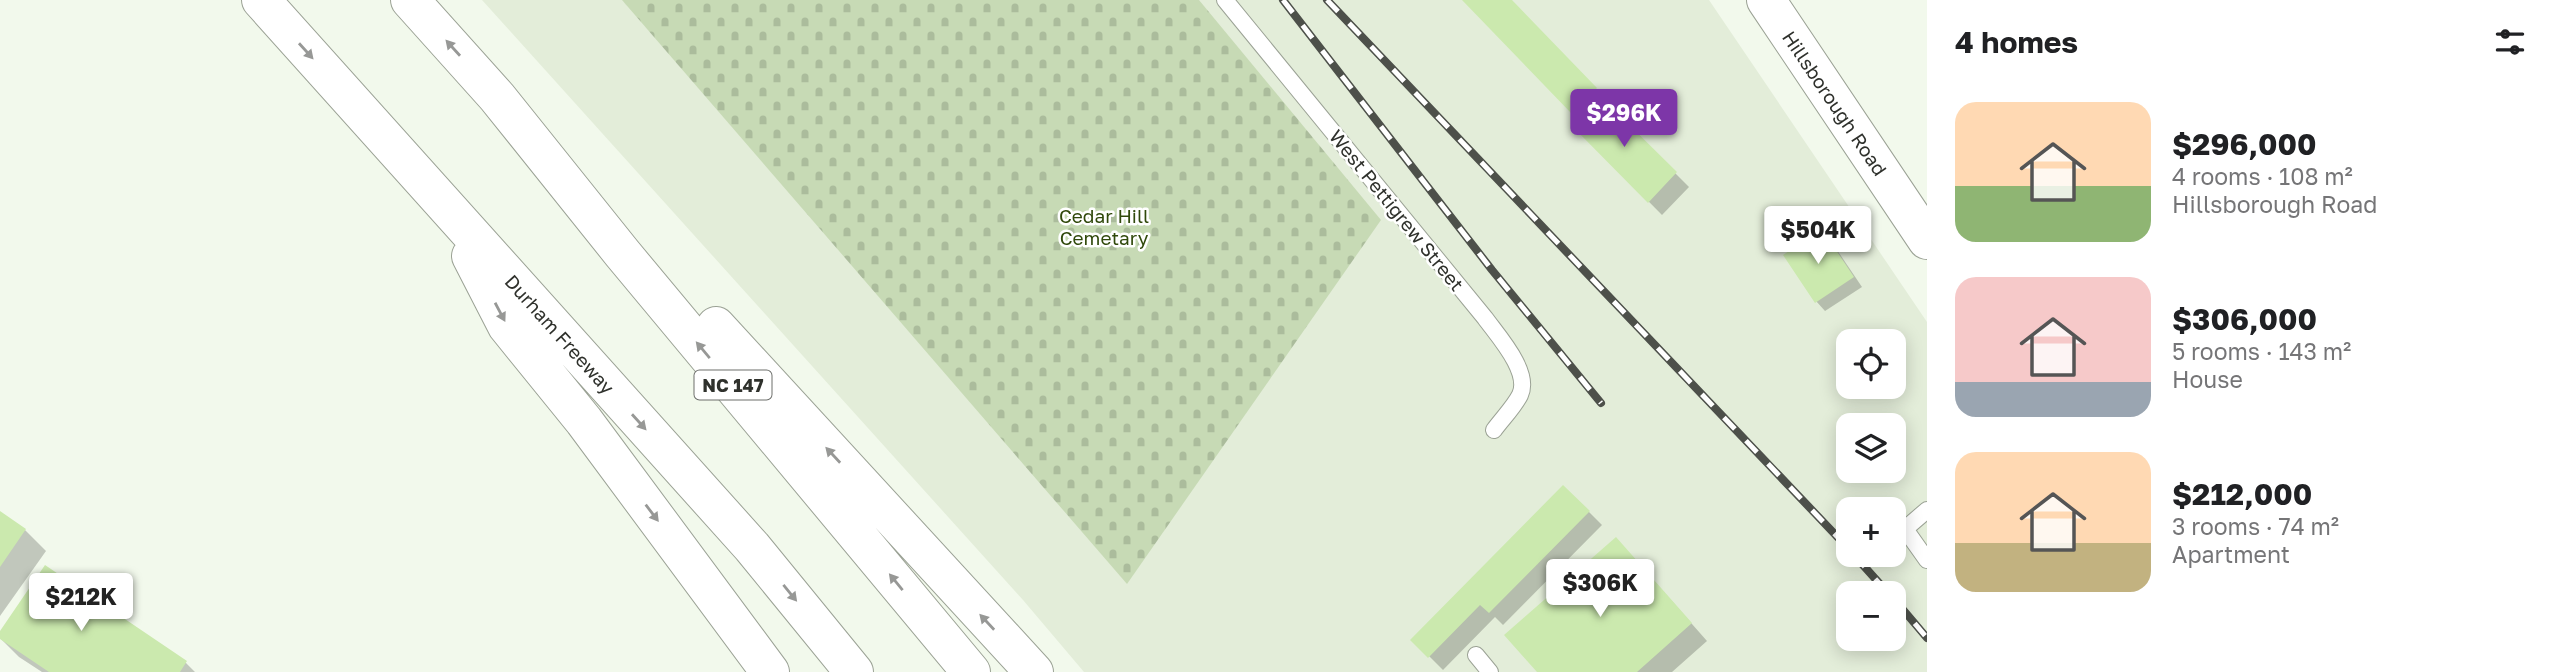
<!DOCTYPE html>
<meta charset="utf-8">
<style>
:root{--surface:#fff;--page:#f6f6f6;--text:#202124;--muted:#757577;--accent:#7d36a8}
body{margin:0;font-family:"Golos Text",sans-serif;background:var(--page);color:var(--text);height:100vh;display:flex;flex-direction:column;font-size:26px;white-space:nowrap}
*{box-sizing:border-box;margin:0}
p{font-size:23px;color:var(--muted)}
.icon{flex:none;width:38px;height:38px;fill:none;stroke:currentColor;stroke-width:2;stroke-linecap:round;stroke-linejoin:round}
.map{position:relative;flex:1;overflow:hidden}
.panel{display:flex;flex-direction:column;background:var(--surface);width:630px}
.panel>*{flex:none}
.fabs{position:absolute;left:1836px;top:329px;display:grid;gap:14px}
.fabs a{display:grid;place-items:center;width:70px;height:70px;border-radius:14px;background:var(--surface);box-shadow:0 4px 18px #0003;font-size:35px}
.price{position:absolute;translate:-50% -60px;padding:0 16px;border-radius:7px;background:#fff;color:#222;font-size:23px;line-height:46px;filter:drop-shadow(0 2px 4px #0008)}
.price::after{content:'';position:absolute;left:50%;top:42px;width:21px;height:16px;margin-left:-10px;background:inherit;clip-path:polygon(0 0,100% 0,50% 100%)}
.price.on{background:var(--accent);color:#fff}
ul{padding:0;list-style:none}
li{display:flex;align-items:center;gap:21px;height:175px;padding:0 28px}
li span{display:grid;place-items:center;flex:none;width:196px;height:140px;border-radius:21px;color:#555}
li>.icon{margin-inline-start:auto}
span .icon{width:84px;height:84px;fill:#fffc;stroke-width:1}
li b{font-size:30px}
h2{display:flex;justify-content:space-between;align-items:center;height:84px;padding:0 28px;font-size:30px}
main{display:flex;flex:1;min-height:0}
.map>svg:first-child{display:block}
.built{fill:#e3edd9;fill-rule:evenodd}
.cemetery{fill:url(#cemetery-stones)}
.shadow{fill:#0003}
.building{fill:#cbe9ae}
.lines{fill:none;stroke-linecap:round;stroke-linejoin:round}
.lane-casing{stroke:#9ba295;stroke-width:18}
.primary-casing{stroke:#9ba295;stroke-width:40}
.highway-casing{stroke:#9ba295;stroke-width:40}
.lane{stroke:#fff;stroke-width:16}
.primary{stroke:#fff;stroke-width:38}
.highway{stroke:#fff;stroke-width:38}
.rail-casing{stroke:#4d504a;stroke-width:8}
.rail{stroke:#fff;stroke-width:5;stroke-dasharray:16;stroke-linecap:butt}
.oneway{fill:#979896}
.labels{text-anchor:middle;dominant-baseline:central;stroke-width:5;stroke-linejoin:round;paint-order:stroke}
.shield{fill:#fff;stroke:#6d6f6b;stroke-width:2}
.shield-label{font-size:18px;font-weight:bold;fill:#2f312c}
.street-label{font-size:19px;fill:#2f312c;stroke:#fff}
.park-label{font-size:19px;fill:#30490b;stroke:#fff}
</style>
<main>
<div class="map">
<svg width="1927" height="672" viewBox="0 0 1927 672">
<defs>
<pattern id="cemetery-stones" width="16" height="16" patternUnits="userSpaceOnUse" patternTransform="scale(1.75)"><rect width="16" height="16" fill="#c7dab5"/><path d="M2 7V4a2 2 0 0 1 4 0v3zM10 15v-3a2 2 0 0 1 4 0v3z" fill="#abbc9c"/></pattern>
</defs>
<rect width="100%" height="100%" fill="#f2f9ec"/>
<path class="built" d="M482,0H1709L1927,322V672H1084L1023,600ZM1848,341H1894V387H1848ZM1848,425H1894V471H1848ZM1848,509H1894V555H1848ZM1848,593H1894V639H1848Z"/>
<path class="cemetery" d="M622,0H1199L1381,220L1127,584Z"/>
<path class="shadow" d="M1465,0H1510L1609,102L1607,105L1689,187L1662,215L1573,125L1580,119Z
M1822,232L1831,241L1862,287L1825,311L1816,301Z
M1564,487L1602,525L1503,625L1495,617L1443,670L1413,640Z
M0,513L25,530L46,551L0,616Z
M1632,556L1707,641L1672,672H1539Z
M45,568L186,663L195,672H42L19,657L0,638V634Z"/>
<path class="building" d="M1462,0H1512L1597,88L1571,113Z
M1600,96L1677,172L1648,203L1571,125Z
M1822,229L1854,277L1815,303L1783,255Z
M1563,485L1590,511L1489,613L1480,605L1428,658L1410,640Z
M0,511L26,529L0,567Z
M1616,537L1692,623L1637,672H1537L1504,635Z
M45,565L187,661L180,672H49L0,639V631Z"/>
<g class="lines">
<defs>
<path id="lane" d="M1225,0L1485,318C1498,336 1531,372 1520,395C1514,407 1502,419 1494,430
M1927,510L1905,529L1927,560
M1476,655L1490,672"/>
<path id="primary" d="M1766,0L1927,240"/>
<path id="highway" d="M261,0L752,547L854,672
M410,0L497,97L622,253L971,672
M471,256L507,326L584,421L770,672
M716,326L1034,672"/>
</defs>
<use href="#lane" class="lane-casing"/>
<use href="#primary" class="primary-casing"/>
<use href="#highway" class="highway-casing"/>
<use href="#lane" class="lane"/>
<use href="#primary" class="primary"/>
<use href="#highway" class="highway"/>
<defs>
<path id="rail" d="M1283,0L1492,270L1601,403
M1327,0L1848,548
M1854,555L1888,593
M1894,599L1927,638"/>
</defs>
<use href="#rail" class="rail-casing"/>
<use href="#rail" class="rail"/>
</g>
<defs><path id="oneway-solid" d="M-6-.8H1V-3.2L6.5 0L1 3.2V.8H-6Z" transform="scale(1.75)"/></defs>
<g class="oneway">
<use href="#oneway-solid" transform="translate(453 48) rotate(-132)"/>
<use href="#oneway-solid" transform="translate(306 51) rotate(48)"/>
<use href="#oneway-solid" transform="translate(500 312) rotate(62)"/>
<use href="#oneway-solid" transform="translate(703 350) rotate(-130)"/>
<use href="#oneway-solid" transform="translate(639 422) rotate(48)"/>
<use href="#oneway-solid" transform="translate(833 455) rotate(-133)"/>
<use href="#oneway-solid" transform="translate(652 513) rotate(53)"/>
<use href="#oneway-solid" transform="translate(896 582) rotate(-129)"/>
<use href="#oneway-solid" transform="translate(790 593) rotate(51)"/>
<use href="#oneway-solid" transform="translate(987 622) rotate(-133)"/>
</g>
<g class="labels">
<rect class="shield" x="694.5" y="370.5" width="77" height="29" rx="5"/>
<g class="shield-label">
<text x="733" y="385">NC 147</text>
</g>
<g class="street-label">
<text transform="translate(1835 103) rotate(56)">Hillsborough Road</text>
<text transform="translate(1397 210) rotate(51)">West Pettigrew Street</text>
<text transform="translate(560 334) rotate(48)">Durham Freeway</text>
</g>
<g class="park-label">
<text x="1104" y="215">Cedar Hill<tspan x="1104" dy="22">Cemetary</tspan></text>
</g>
</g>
</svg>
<div class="fabs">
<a><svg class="icon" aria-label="locate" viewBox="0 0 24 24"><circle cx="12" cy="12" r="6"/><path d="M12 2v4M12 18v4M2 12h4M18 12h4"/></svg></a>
<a><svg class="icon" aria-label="layers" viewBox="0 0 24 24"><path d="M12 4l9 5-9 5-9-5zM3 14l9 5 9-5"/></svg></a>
<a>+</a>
<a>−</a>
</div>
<b class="price on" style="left:1624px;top:149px">$296K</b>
<b class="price" style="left:1818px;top:266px">$504K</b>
<b class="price" style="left:1600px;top:619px">$306K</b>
<b class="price" style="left:81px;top:633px">$212K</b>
</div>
<section class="panel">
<h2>4 homes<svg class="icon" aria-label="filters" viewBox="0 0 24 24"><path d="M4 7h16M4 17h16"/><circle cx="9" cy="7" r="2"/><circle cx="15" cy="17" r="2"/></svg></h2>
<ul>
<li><span style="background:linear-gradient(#ffd9b3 60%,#8fb573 0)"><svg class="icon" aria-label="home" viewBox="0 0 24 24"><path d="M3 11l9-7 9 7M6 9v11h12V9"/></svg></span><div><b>$296,000</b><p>4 rooms · 108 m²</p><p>Hillsborough Road</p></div></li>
<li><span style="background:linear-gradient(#f6c9c9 75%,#9aa5b1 0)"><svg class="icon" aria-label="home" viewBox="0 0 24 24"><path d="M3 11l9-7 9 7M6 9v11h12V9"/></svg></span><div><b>$306,000</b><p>5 rooms · 143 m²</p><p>House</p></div></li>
<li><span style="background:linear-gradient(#ffd9b3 65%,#c2b280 0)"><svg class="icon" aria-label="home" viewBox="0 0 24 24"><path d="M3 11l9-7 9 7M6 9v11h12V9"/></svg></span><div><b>$212,000</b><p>3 rooms · 74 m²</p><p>Apartment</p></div></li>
</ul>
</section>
</main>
